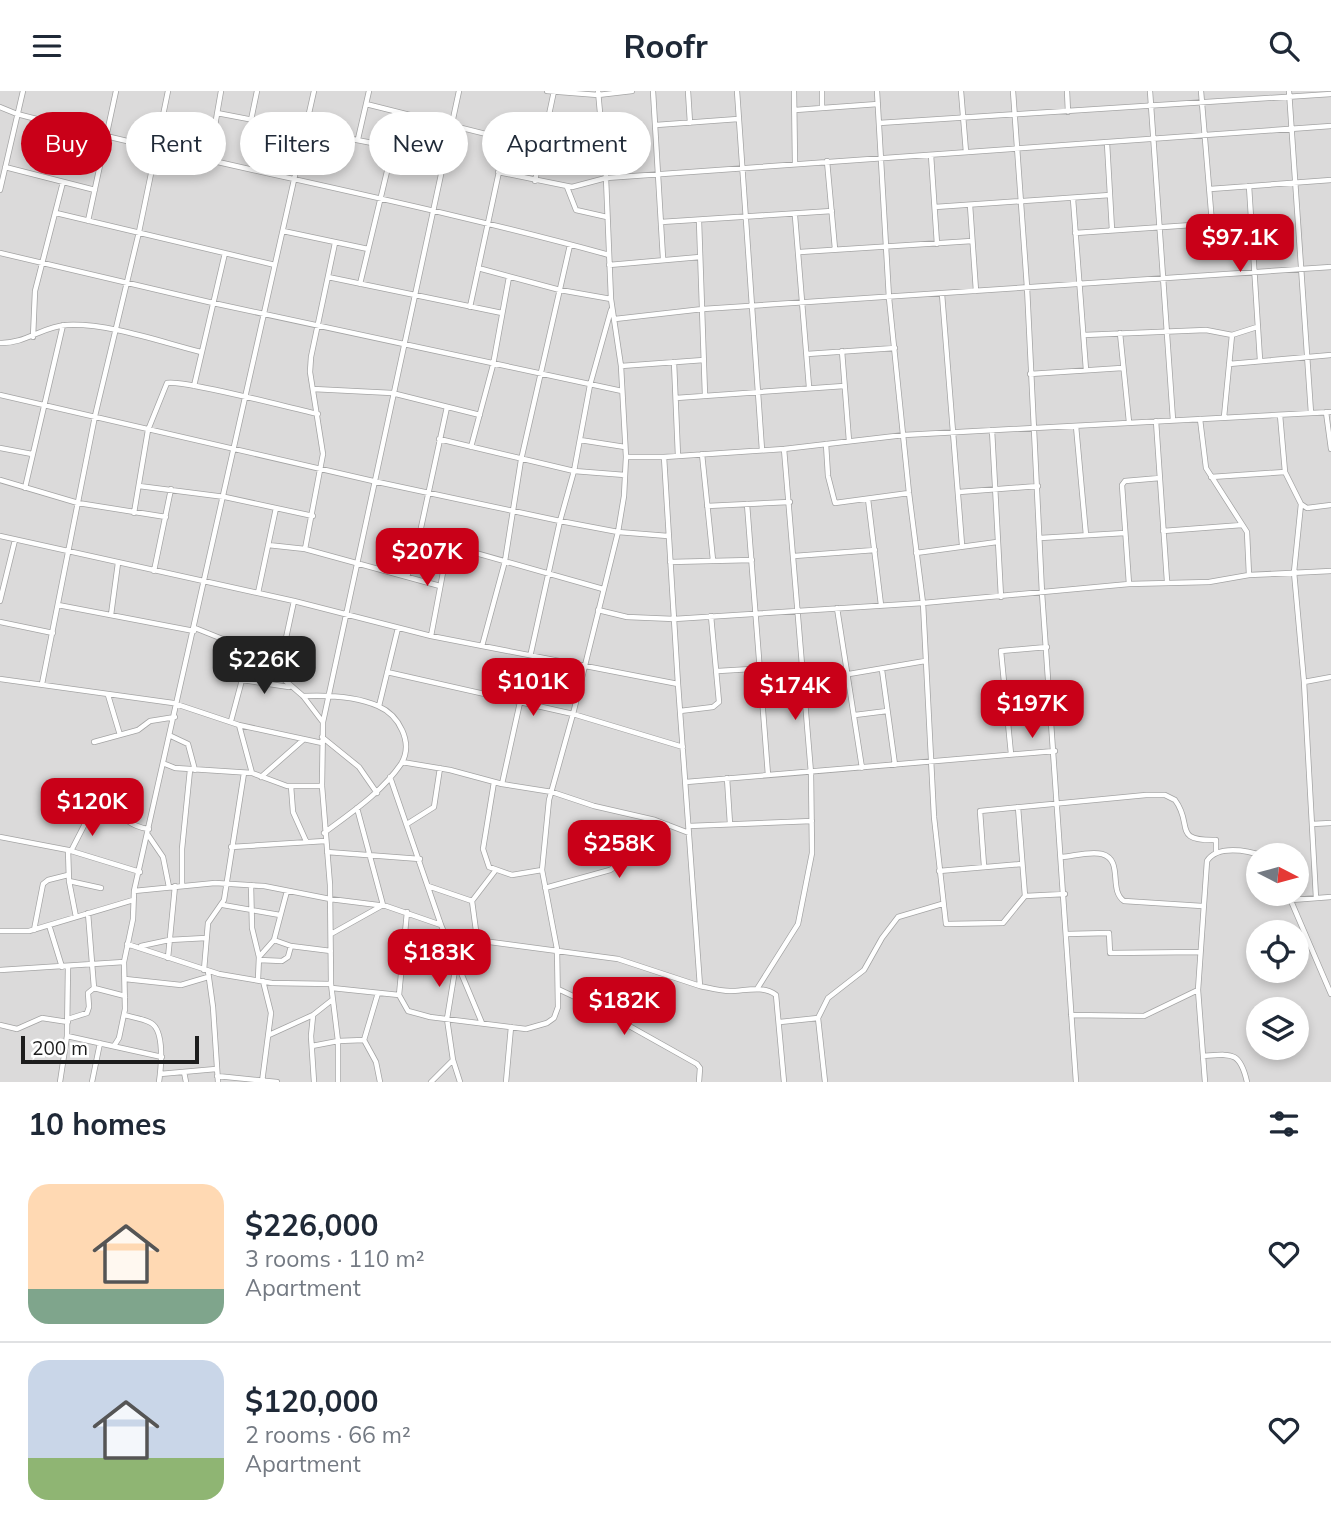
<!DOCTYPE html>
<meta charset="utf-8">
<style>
:root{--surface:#fff;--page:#f6f6f7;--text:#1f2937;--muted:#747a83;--line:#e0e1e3;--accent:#c90018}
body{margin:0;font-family:Mulish,sans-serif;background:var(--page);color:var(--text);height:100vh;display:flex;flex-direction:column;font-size:26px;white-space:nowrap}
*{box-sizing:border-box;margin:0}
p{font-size:23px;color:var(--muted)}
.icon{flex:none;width:38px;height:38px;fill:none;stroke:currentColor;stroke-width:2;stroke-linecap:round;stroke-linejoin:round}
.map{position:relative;height:991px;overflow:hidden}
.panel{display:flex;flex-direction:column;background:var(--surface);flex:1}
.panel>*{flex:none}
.guide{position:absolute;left:21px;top:21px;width:700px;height:63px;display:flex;gap:14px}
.needle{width:46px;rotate:96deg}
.fabs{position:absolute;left:1246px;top:752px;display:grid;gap:14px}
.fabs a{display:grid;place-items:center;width:63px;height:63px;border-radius:50%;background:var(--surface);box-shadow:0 4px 10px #0003;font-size:35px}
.scale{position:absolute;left:21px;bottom:18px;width:178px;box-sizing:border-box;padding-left:7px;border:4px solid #1d1d1d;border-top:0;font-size:19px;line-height:24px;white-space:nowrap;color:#1d1d1d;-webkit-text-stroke:5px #fff;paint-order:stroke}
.price{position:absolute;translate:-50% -60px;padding:0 16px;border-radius:14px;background:var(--accent);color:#fff;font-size:23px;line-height:46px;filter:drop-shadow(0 2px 4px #0008)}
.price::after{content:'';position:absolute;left:50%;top:42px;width:21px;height:16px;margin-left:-10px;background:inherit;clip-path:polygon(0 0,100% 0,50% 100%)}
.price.on{background:#222;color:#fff}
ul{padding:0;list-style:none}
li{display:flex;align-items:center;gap:21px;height:175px;padding:0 28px}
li+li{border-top:2px solid var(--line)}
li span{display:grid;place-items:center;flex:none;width:196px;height:140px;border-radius:21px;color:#555}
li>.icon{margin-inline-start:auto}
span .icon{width:84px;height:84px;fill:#fffc;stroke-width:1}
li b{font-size:30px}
h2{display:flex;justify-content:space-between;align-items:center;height:84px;padding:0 28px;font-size:30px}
.tag{padding:0 24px;border-radius:32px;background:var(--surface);box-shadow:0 4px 10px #0003;font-size:24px;line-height:63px}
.tag.on{background:var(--accent);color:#fff}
header{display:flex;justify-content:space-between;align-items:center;height:91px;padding:0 28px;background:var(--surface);font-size:32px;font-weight:700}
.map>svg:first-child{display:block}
.residential{fill:#dbdada;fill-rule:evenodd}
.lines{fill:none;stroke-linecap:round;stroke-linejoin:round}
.street-casing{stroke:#a4a4a4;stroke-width:6}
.street{stroke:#fff;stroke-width:4.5}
</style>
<header><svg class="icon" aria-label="menu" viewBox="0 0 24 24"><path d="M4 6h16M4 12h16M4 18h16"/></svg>Roofr<svg class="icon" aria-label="search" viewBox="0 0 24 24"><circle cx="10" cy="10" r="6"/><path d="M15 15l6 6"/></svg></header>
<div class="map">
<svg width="1331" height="991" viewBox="0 0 1331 991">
<rect width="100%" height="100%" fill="#efe9e2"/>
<path class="residential" d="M0,0H1331V991H0ZM1258,765H1297V803H1258ZM1258,842H1297V880H1258ZM1258,919H1297V957H1258Z"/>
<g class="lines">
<defs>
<path id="street" d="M547,0L598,4L632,0
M653,0L663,167
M688,0L690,32
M737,0L762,359
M794,0L795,72
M822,0V17
M877,0L889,207L909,402L923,512L934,726L946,833L1003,832L1025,805L1018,716
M961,0L966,61
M1013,0L1027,196L1042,502L1076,991
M1067,0L1068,21
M1150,0L1173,329
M1201,0L1212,132
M1289,0L1311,322
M366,13L542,57
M0,16L17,23C213,74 413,110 609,164
M795,19L878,13
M217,22L393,56
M251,29L257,0
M879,32L1331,3
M656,34L738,28
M358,48L369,0
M1107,52L1112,139
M931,64L937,153
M209,69L221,0
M827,70L835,158
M5,76L95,99
M498,81L572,96L606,87L1331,35
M535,90L554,0
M1249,95L1260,269
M567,96L576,119L607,126
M1210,98L1331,89
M0,99L23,0
M1073,108L1086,279
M970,114L976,200
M935,116L1110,104
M56,122L275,174
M795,125L809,296
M88,130L116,0
M699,130L705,304
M661,131L832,120
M283,140L368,158
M1075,142L1251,130
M800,161L972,150
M0,162L213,212L622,300
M609,174L700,166
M478,177L560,199L611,208
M328,186L502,222
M360,193L401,22
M942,203L962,454
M470,216L506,48
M615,228L703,218L1331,176
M1120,242L1129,331
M1084,244L1206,239L1232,244L1257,236
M33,246L35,200L63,91
M0,252C25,253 43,235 67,234C109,232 161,251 201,261
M842,260L849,350
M807,263L895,257
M674,271L678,365
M1229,273L1331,264
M621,275L704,269
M1030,283L1122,277
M194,295L225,162
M313,298L392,302L480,324
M0,304L373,390L560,430L618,441L668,445
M676,307L844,295
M1326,321L1331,358
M1280,324L1285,381L1301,413L1294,481L1304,591L1316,807
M1224,326L1232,244
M1200,328L1206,377L1247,441L1249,484
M1156,330L1167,490
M1076,335L1086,444
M992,339L1001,506
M439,348L574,380L625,384
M580,349L625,356
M826,353L828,385L835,412L909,402
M471,356L493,274L509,186
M0,357L32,363
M702,363L713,469
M626,366H664L784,358L904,344L1331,321
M664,366L678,593
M1211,386L1285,381
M0,389L78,412L166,426
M139,395L225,406L313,425
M25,397L63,234
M959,401L1038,395
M868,408L881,514
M747,413L768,684
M1301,413L1307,417L1331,414
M707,415L790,411
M134,422L148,339L167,292C182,288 294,318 318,323
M1163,440L1242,434
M0,445L294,510L431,545L678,593L700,895C710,897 720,900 730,900C745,900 763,894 776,904L784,991
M419,446L603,498
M1040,447L1125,442
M268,454L305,458L440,495
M305,458L323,363L310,281L311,266L335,152
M916,462L997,451
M794,465L875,459
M670,471L752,469
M154,480L171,398
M407,486L419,446L447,316
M1129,493L1122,394L1125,390L1160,387
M258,502L276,417
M0,510L15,449
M58,514L194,540
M837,517L862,677
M598,519L627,526L674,528L923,512L1129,493L1209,491L1249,484L1331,480
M111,524L118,472
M0,531L53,542
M195,537L250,559L303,605L322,630
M431,545L448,455
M482,555L505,470L521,369L570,154
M882,579L895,674
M718,580L803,575
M387,581L573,623L683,656
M849,583L925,570
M278,584L294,510
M0,588L173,612L239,634L322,652
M242,589L289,596
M1304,591L1331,586
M42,593L95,325L139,141L168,0
M108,604L120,644
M303,605C326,604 356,605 378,615C399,624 414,652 401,673C381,702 352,721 324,742
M379,615L398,537
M680,620L713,616L719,611L711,525
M855,624L887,620
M231,630L250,559
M239,634L252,682
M171,645L188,653L195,679
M322,646L359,676L377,702
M94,651L138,639L150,630L175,626
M1011,663L1001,560L1047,556
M402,671L450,679L502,693L552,701L594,715L655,729L689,742
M165,673L175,677L252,682L287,695H322
M261,686L303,649
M390,686L441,834L482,932
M727,687L730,733
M494,691L483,758L489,776L512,784L542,779
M686,691L1055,660
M502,693L560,430L574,380L590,294L611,219
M291,695L293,721L306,750
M407,733L434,716L440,677
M1312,733L1331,732
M689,735L812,730
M148,744L163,766L169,796
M0,746L68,759L140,781
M231,756L325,750
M68,759L69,790L76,826
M71,760L91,721C121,715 125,736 149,738
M327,761L420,768
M1062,766C1074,765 1090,760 1102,763C1124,769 1108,799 1124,810L1202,815
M984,775L980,720L1146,704H1165L1175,709C1194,734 1171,750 1216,749V761
M939,780L1022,773
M69,790L101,797
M182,794V758L190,679
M251,794L252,837L259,866L258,888
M428,795L472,810
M545,797L610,779L635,763L668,734
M134,800L215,792L264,795L330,808L386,815L441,834
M1288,803L1331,903
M1025,805L1065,803
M1291,809L1331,806
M223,814L280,824
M407,821L399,904L408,920L430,926L526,938L547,932L554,927L558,916L557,858L542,779L549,709L573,623L618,441L624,405L626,366L621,275L611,208L606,87L598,0
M49,834L62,876
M34,839L43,793L48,789L68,784
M0,840H29L133,809
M331,843L383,814L357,717
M1067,843L1109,842L1110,862L1199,861
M445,845L618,868L700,895
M477,847L472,810L495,780
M274,849L291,855L331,860
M127,853L219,883L272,892L331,893
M141,855L169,849L206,847
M259,866L274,849L287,800
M168,867L175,795
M259,869L282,870L288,866L291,855
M0,879L124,871
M204,879L208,832L224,809L244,682
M208,880L213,916L218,991
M125,888L181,894L208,886
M94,897L125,905
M332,897L399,904
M558,898L590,913L697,973L700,977L699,991
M757,898L798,833L812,762L811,682L784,358
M378,902L364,949L376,971L380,991
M124,924C132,926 144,928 151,932C165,940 161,977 159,991
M1071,924L1144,925L1198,899
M313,925L311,945L314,991
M68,928L87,922L89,916L88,902L94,897L88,822
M780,931L818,927
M0,934L17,938L42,927L68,931
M269,944L313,924L332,909
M67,945L162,966
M114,955L119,947L125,918L124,871L133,828L134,800L314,0
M312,955L338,950L364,949
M1203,965C1232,963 1240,960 1247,991
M453,969L460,991
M184,981L186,991
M160,983L216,978
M217,985L277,991
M60,991L67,945L68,875
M92,991L100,952
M262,991L271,922L263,890
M338,991V950L331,893L330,794L322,695L323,631L459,0
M431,991L453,969L447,928L456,873
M506,991L511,936
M825,991L818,927L828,907L864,879L882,847L898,826L942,813
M1205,991L1198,899L1207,770C1217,754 1247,759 1263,765"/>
</defs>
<use href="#street" class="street-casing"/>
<use href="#street" class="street"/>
</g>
</svg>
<div class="fabs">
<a><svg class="needle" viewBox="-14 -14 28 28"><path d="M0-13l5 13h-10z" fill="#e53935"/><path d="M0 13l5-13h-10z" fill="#747a83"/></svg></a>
<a><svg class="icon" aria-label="locate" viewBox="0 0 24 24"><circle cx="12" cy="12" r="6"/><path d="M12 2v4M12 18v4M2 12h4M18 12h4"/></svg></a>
<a><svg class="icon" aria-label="layers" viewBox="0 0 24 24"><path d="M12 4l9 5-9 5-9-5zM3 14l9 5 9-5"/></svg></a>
</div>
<div class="scale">200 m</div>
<b class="price" style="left:1240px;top:183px">$97.1K</b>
<b class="price" style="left:427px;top:497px">$207K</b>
<b class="price on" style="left:264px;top:605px">$226K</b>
<b class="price" style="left:533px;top:627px">$101K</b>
<b class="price" style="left:795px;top:631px">$174K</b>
<b class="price" style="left:1032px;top:649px">$197K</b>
<b class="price" style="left:92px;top:747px">$120K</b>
<b class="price" style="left:619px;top:789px">$258K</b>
<b class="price" style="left:439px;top:898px">$183K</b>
<b class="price" style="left:624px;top:946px">$182K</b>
<div class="guide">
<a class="tag on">Buy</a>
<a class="tag">Rent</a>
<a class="tag">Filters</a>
<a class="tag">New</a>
<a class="tag">Apartment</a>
</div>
</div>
<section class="panel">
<h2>10 homes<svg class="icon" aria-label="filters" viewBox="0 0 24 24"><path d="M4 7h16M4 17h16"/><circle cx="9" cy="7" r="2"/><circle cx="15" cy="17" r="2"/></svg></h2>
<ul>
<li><span style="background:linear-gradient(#ffd9b3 75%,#7fa58c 0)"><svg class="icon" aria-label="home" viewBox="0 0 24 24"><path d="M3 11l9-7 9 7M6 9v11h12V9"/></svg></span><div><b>$226,000</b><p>3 rooms · 110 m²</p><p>Apartment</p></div><svg class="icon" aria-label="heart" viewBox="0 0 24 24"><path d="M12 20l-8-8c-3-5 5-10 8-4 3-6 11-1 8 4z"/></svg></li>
<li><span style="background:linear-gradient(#c9d6e8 70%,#8fb573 0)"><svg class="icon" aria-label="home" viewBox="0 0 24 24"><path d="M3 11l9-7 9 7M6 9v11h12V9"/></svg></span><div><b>$120,000</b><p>2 rooms · 66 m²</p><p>Apartment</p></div><svg class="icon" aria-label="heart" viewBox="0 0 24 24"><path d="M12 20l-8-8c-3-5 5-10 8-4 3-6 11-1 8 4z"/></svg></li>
</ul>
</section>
